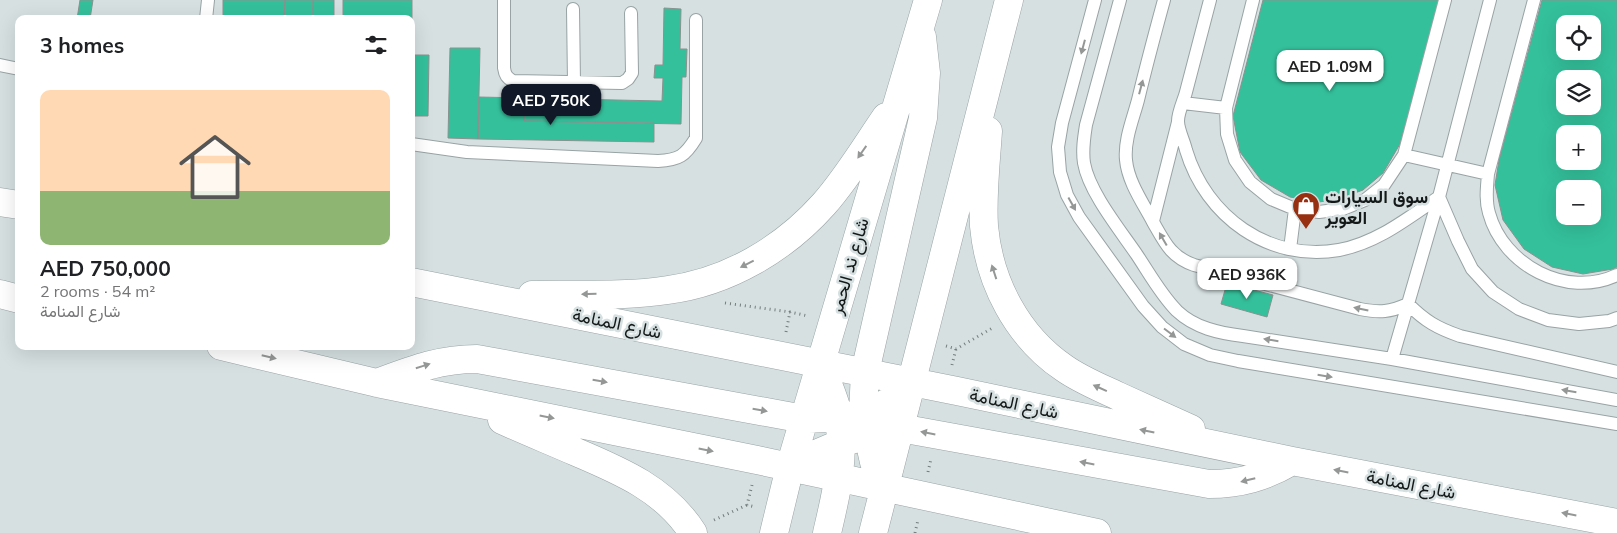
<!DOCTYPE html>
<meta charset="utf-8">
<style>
:root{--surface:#fff;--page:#f6f6f6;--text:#202124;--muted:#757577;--line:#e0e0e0;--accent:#111827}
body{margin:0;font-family:Mulish,Vazirmatn,sans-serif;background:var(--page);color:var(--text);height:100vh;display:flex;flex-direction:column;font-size:19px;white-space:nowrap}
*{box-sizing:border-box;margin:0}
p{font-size:16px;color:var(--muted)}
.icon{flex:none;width:28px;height:28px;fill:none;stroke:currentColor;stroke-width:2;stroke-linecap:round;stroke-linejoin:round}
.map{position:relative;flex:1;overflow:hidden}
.panel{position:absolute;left:15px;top:15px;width:400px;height:335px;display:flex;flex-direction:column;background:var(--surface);border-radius:10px;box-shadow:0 5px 20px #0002}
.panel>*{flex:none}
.controls{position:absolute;left:1556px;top:15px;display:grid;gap:10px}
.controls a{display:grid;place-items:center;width:45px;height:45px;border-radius:10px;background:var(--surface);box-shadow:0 5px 20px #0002;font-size:25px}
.price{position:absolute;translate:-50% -42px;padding:0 11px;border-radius:10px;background:#fff;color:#222;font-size:16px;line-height:32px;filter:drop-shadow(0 1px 2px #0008)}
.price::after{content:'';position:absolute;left:50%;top:30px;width:15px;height:11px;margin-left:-8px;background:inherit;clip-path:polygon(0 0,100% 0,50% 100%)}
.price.active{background:var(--accent);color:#fff}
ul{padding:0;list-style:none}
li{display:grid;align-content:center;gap:10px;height:265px;padding:0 25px}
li+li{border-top:1px solid var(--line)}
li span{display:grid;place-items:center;height:155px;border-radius:10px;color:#555}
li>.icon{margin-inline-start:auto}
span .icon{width:90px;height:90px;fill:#fffc;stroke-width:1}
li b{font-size:21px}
h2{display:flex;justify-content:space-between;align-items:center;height:60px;padding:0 25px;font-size:21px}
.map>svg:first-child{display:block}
.building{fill:#34c09b;stroke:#89928f;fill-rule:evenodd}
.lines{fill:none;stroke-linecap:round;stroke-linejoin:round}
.lane-casing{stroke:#99a3a4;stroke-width:14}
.primary-casing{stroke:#99a3a4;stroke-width:29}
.path{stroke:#747b7b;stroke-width:3;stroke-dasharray:1 4;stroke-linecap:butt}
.lane{stroke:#fff;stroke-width:12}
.primary{stroke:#fff;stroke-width:28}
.oneway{fill:#959797}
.labels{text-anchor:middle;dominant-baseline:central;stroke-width:5;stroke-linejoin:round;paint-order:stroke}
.poi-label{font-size:18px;font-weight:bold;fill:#141818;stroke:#d6e0e1;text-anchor:start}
.street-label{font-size:18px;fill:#141818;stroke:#d6e0e1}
</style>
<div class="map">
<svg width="1617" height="533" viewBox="0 0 1617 533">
<rect width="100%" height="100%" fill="#d6e0e1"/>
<path class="building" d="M80,0H93L90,19H77Z
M223,0H285L284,19H223Z
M285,0H313V19H284Z
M313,0H334V19H313Z
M343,0H412V36L411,19H343Z
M1263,0H1440L1400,144L1383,173L1363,190L1338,199L1319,202L1290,197L1261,180L1240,152L1233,116Z
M1542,0H1617V267L1613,269L1583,274L1552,267L1524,249L1503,220L1495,185L1499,160ZM1565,24H1592V51H1565ZM1565,79H1592V106H1565ZM1565,134H1592V161H1565ZM1565,189H1592V216H1565Z
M664,8L681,9L680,49H687L686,77H682L681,124L524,121V98L662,101L663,78H654L655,65H663Z
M450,48H480L478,139L448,138Z
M411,55H429L428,116H411Z
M479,97L524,98V121L654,123V142L478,139Z
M1227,283L1273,295L1267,317L1221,304Z"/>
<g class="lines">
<defs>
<path id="lane" d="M504,0V68C505,75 507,78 513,81L622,83L628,79L632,73L631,13
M1095,0L1062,123L1058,147L1060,172L1067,195L1079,217L1143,306L1162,327L1184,344L1210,355L1238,361L1617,424
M1120,0L1086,125C1084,138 1082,150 1084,163C1089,192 1120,230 1137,255C1149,273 1161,295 1177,311C1195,328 1219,333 1243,336L1392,359L1617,400
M1164,0C1155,33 1146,67 1138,100C1133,119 1124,140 1126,160C1128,182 1143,203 1153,222C1165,243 1171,257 1194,265L1360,309C1380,313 1390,312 1408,304C1425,321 1437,328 1460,336L1617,372
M1210,0C1202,31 1194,61 1186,92C1184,100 1178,112 1178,121C1178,130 1184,141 1186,150C1206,217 1269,262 1339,250C1377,243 1408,218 1439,197
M1253,0L1226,108L1227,134L1235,160L1250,182L1271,199L1295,209L1319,212L1343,209L1365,200L1384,185L1404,155L1445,0
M1490,0L1439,197L1458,241L1472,269L1493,292L1519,309L1548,320L1579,324L1609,321L1617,318
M1534,0L1488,174C1487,187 1485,200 1489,213C1503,265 1566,299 1617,275
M573,9L574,83
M206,19L208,0
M0,65L19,69
M1183,103L1226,108
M411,144L467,152L658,161C679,160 685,156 696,138V20
M1404,155L1488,174
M1153,221L1178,122
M1290,249L1295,209
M1392,359L1439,197"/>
<path id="primary" d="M988,131C986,162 982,195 984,226C989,282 1017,336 1064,368C1081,380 1099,387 1118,396C1142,407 1167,418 1191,429
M0,202L19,205
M411,282L957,391L1292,461L1617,523
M0,294L19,299
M532,295C577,294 623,297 668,290C728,282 784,249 824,204C847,178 866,146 886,117
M221,346L377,383L757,460L1097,533
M820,365C827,382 836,401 839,419C845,458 836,495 827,533
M377,383C412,370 439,359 477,359L804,419C834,418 866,418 891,400C898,394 904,388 911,382
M502,420C526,431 551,441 576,452C621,471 666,490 693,533
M790,467C825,448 861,434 900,428L1209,484C1240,484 1265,477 1292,461
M885,487L874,462L863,413L865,372L923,118L926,73L922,37
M774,533L790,467L928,0
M873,533L1009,0"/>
</defs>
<use href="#lane" class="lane-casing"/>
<use href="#primary" class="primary-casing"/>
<path class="path" d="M725,303L790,312
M786,332L790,312L808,316
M946,346L956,349L994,327
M952,365L956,349
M928,472L931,459
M752,485L747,505L755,507
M714,520L747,505
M915,533L918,520"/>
<use href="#lane" class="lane"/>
<use href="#primary" class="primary"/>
</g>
<defs><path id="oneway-solid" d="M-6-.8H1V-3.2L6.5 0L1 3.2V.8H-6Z" transform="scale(1.25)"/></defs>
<g class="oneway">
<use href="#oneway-solid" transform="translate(1083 47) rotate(105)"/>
<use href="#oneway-solid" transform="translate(1141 87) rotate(-75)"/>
<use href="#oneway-solid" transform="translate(862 152) rotate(125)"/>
<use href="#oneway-solid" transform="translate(1072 204) rotate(61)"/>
<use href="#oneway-solid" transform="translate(1163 239) rotate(-120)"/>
<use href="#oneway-solid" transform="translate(747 264) rotate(153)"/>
<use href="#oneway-solid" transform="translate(994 272) rotate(-108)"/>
<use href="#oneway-solid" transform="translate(589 294) rotate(179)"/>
<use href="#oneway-solid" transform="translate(1361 309) rotate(-168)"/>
<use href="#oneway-solid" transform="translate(1170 333) rotate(37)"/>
<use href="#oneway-solid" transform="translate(1271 340) rotate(-171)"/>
<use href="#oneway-solid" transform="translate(269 357) rotate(13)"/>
<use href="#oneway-solid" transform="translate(423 366) rotate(-17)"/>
<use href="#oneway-solid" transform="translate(1325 376) rotate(9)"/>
<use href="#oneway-solid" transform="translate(600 381) rotate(10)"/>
<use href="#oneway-solid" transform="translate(1100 388) rotate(-156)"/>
<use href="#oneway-solid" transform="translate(1569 391) rotate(-170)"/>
<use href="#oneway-solid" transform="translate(760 410) rotate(10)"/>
<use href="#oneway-solid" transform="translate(547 417) rotate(11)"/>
<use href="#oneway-solid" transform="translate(1147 431) rotate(-168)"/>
<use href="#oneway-solid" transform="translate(928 433) rotate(-169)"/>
<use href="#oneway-solid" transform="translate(706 450) rotate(11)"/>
<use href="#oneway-solid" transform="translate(1087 463) rotate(-169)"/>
<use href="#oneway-solid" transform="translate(1341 471) rotate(-169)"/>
<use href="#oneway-solid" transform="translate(1248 480) rotate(166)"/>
<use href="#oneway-solid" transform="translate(1569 514) rotate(-169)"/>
</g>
<defs>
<symbol id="shop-pin" viewBox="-11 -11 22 30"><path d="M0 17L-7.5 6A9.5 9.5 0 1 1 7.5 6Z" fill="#972f11" stroke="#d6e0e1"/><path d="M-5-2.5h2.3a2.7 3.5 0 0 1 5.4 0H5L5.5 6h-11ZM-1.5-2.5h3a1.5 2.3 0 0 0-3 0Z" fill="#fff"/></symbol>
</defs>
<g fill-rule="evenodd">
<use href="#shop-pin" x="1290" y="190" width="32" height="43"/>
</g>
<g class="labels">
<g class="poi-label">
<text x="1325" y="196">سوق السيارات<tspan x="1325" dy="21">العوير</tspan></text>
</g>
<g class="street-label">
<text transform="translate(849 266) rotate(-74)">شارع ند الحمر</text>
<text transform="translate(617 323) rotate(12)">شارع المنامة</text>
<text transform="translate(1014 403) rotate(12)">شارع المنامة</text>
<text transform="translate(1411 484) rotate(11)">شارع المنامة</text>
</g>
</g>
</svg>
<div class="controls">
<a><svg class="icon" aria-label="locate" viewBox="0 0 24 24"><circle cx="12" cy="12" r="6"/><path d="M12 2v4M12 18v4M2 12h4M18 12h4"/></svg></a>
<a><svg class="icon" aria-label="layers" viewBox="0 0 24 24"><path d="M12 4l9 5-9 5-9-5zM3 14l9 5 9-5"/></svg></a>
<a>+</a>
<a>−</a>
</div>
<b class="price" style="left:1330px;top:92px">AED 1.09M</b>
<b class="price active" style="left:551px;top:126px">AED 750K</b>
<b class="price" style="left:1247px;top:300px">AED 936K</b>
<section class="panel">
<h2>3 homes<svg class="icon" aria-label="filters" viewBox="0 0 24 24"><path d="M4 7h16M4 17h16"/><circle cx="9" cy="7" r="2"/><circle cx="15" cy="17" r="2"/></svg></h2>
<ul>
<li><span style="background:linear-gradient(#ffd9b3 65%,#8fb573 0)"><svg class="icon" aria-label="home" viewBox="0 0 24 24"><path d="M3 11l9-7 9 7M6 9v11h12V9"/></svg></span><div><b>AED 750,000</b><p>2 rooms · 54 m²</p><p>شارع المنامة</p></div></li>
</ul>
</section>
</div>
